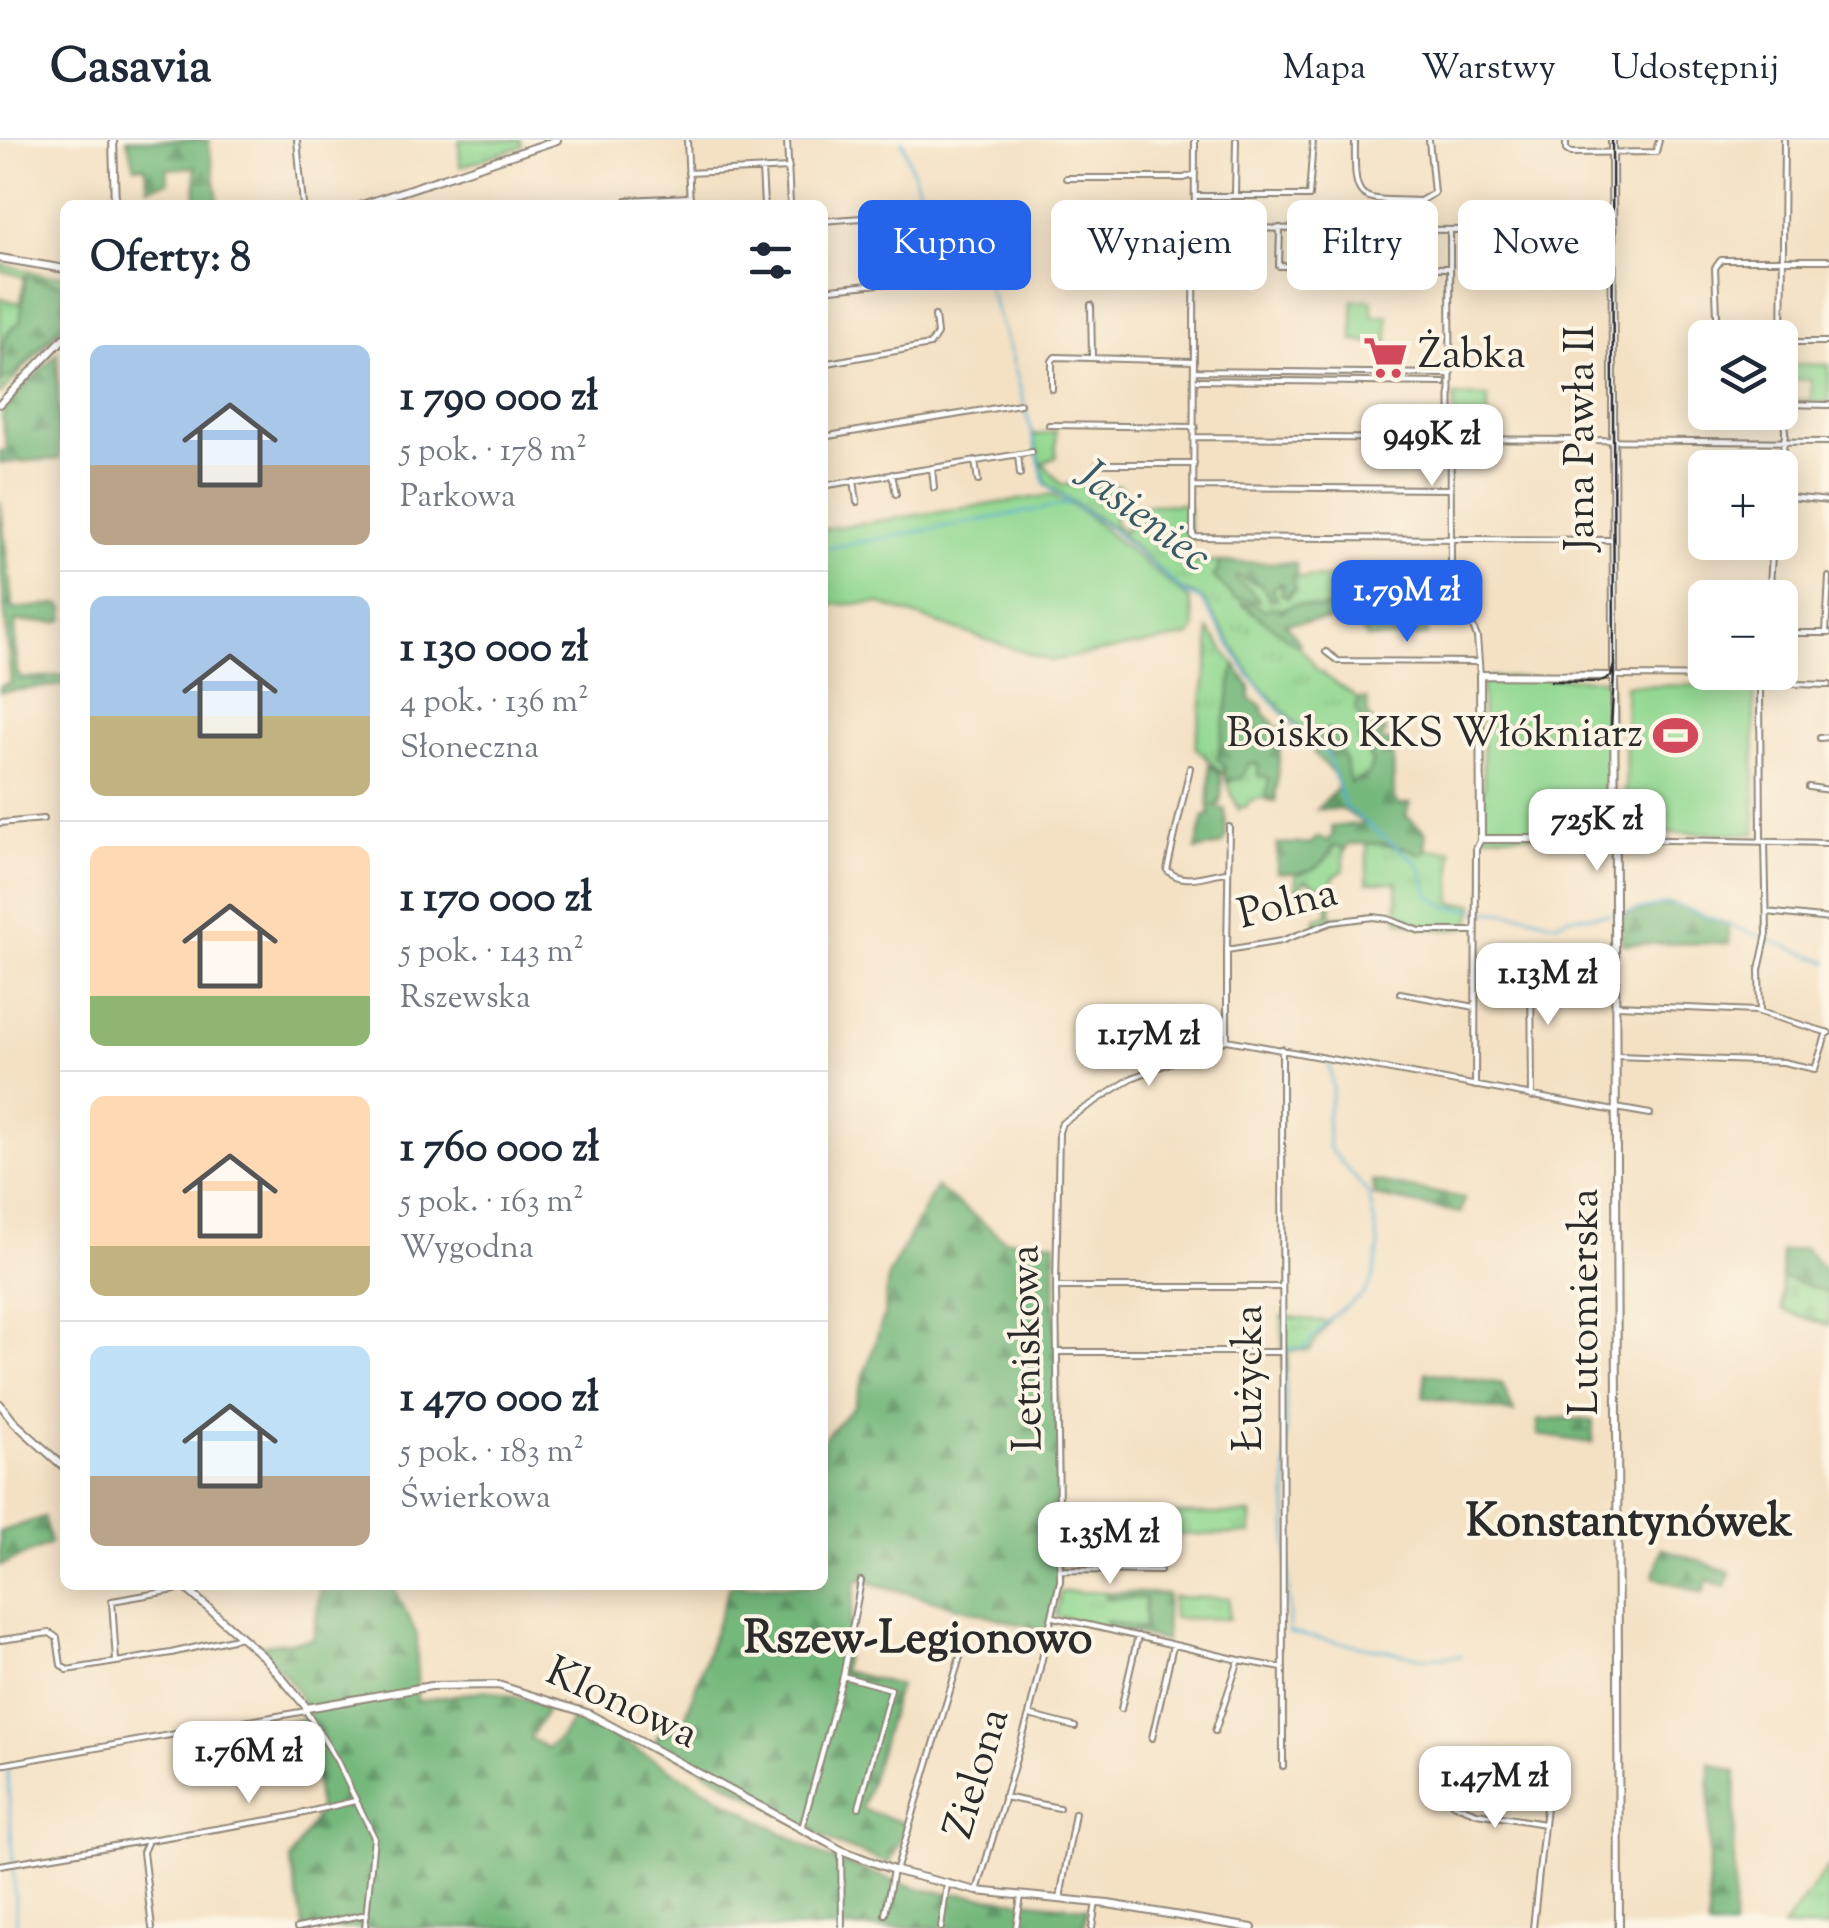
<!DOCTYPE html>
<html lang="pl">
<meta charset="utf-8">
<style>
:root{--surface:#fff;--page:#f6f6f7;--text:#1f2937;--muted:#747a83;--line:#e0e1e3;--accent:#2563eb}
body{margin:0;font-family:"Sorts Mill Goudy",serif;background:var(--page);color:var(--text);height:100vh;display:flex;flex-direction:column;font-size:38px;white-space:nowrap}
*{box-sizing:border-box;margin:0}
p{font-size:32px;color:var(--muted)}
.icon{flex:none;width:55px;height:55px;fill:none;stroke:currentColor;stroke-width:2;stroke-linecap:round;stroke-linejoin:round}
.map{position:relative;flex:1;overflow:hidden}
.details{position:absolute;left:60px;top:60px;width:768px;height:1390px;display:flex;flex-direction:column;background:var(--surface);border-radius:15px;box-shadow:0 5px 25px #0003}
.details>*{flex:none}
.hud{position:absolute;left:858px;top:60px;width:820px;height:90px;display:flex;gap:20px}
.tools{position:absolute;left:1688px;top:180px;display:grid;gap:20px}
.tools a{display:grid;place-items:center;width:110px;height:110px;border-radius:15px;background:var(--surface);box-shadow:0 5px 25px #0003;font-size:50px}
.price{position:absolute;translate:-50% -85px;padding:0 22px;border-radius:20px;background:#fff;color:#222;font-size:32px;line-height:65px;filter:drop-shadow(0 2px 5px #0008)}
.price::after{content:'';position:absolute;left:50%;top:60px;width:30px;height:22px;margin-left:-15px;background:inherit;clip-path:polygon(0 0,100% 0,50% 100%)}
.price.current{background:var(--accent);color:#fff}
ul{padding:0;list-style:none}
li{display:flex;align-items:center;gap:30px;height:250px;padding:0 30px}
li+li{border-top:2px solid var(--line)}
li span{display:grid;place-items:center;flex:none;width:280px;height:200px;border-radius:15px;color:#555}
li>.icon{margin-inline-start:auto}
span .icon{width:120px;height:120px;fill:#fffc;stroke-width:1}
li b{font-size:42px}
h2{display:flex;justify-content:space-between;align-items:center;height:120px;padding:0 30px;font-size:42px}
.tag{padding:0 35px;border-radius:15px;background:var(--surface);box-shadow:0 5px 25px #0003;font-size:35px;line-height:90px}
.tag.current{background:var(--accent);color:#fff}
header{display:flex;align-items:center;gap:60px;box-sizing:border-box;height:140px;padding:0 50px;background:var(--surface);border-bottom:2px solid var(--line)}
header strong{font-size:48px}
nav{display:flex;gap:55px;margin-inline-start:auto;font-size:35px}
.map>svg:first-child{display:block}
.grass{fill:url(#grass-tufts);stroke:#5e825e;stroke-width:2.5}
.forest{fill:url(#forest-firs);stroke:#507254;stroke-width:2.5}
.cemetery{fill:url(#cemetery-stones);stroke:#5e825e;stroke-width:2.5}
.green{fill:#92d892;stroke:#5e825e;stroke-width:2.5}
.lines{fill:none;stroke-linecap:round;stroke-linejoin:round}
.stream{stroke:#53b0d1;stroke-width:2.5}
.street-casing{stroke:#908678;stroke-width:8}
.secondary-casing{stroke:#908678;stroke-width:10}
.street{stroke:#fff;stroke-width:4}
.secondary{stroke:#fff;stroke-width:6}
.tram{stroke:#2b2b2b;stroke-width:2.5}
.labels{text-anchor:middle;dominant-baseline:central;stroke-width:8;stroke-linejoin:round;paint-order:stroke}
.poi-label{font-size:42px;fill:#2b2b2b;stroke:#fcf5e5;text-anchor:start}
.street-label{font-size:42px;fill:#2b2b2b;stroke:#fcf5e5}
.water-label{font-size:45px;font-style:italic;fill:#395a65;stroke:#fcf5e5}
.neighbourhood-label{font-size:45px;font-weight:bold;fill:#2b2b2b;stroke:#fcf5e5}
</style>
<header>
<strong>Casavia</strong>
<nav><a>Mapa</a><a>Warstwy</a><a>Udostępnij</a></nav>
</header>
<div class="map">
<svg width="1829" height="1788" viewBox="0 0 1829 1788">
<defs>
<pattern id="grass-tufts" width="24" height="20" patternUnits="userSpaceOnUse" patternTransform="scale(2.5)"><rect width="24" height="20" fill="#92d892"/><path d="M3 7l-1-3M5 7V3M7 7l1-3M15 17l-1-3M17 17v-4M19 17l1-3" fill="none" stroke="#7eba7e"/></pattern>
<pattern id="forest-firs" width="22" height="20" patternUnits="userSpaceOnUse" patternTransform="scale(2.5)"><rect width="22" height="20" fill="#75b87c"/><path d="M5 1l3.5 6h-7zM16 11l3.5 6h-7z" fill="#609666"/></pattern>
<pattern id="cemetery-stones" width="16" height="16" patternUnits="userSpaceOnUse" patternTransform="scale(2.5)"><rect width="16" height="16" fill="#92d892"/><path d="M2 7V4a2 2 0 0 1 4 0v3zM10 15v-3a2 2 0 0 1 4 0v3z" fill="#7eba7e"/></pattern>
</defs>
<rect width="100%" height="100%" fill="#fcf5e5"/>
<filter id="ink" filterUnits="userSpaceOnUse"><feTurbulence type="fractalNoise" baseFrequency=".01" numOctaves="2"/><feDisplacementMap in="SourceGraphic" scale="20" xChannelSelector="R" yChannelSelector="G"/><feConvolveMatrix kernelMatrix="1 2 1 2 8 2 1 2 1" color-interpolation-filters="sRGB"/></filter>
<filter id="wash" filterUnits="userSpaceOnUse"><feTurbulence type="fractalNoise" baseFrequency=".0048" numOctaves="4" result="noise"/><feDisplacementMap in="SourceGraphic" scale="40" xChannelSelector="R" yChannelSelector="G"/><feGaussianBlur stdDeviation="2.25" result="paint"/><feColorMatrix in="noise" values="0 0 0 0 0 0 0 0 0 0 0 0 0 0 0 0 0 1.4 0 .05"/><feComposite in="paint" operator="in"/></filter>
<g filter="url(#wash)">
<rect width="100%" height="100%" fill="#f4e1c4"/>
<path class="grass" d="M459,0H520L522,6L460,27Z
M0,124L48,136H65V184L0,254V158L21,163L24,137L0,130Z
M1788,214L1792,216L1793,224L1829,225V263L1791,260L1790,246H1792V260H1811V240L1793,239L1790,242L1788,227L1792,225H1788Z
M1056,291V317L1043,323L1061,344L1120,346L1129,359L1126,362H1115L1114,383L1124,392L1131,365L1188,364L1191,410L1197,425L1198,422H1219C1213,439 1223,446 1235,459L1257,458L1235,440L1236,436L1262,445L1269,459H1276L1272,448L1280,443L1288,458L1295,450L1292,437L1296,433V437L1385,438L1386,452L1451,453L1462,468H1318L1294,464L1260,478C1278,490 1308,509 1316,529L1358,559L1356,570L1373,599H1360L1372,622L1368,635L1350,644L1345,621L1323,594L1310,598L1253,538L1202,458L1182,450L1112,387L1046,344L1032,293L1037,295Z
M1209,490L1235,525L1217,619L1224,625V635L1195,607L1209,517Z
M1249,623L1258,624L1259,631L1269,638V656L1275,662L1263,658L1251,660L1246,667H1239V671L1226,640L1230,642Z
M1367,703L1411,709L1420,714L1426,710H1452V763L1474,764L1469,786C1444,794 1421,786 1398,780L1397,742H1367Z
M1334,705L1344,708V730L1333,737L1331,774L1333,777H1348L1316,785L1314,779L1328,775C1328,751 1326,748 1305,740L1296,751V734C1316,730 1325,724 1334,705Z
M1282,1176L1329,1182L1310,1210L1288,1211L1287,1231L1283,1229Z
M1171,1374H1251V1394L1170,1395Z
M1061,1452H1105L1106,1458H1145L1144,1490L1106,1481L1104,1487L1056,1476Z
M1172,1457L1229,1458V1479L1173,1478Z
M1829,1726V1788H1782Z"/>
<path class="forest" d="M127,0H208L219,65H193L196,64L195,27L166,29L168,42L148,48L145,26L135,27Z
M26,135L65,146V180L15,234L2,241C0,217 0,191 20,183Z
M57,213L60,319L0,323V311L7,310L2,276L5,267Z
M0,361L13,469L60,464L65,469L64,479L59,482H15L17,532L21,539L65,535V545L0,552V546L11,543L0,417Z
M1219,422L1296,423V433L1292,437L1296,451L1290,452L1287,458L1281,453L1283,445L1280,443L1272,449L1277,459H1270L1262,445L1237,436L1235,440L1249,448L1259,461L1235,459L1213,436L1218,432Z
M1242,464H1254L1265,470L1273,467L1282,471L1294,464L1318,468H1462L1466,480L1437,481L1431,475L1428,479L1427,496L1368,499L1363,492L1362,484L1334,480L1285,483L1300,503L1296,505Z
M1235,525L1250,547V559L1262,566L1263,572L1274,584L1273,595L1276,596L1279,587H1282L1275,662L1266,655L1269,638L1258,636V624L1249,623L1242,638L1226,640L1224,625L1217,619Z
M1358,559H1367L1368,575L1376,588L1385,589V595L1380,596L1383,601L1393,602L1394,659L1400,665L1410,663L1406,676L1426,692V710L1420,715C1402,702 1369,702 1348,705L1344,713V708L1334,705C1324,730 1304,736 1277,732V704L1311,703L1318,697L1328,701L1333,694L1331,687L1363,683L1344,670L1317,669L1337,649C1339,627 1316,626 1309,602L1327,589L1331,591L1345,621L1350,643L1368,635L1372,622L1369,612L1362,609L1359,599H1372L1356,570Z
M1209,625C1226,632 1222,649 1220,664L1214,666L1225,670L1226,698L1222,705L1196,710L1204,676H1210C1206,658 1212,642 1209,625Z
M1670,763L1729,785V803L1622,804L1623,775Z
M1372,1041L1464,1058L1461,1073L1374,1056Z
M936,1047L1004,1099L1055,1102L1059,1437L1048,1492L857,1439L842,1531L899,1545L862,1669L907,1684L890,1724L836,1704L683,1618L655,1606L658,1595L682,1587L730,1445H822L823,1299L854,1266L884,1176L888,1136Z
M1804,1108L1829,1135V1186L1782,1170L1781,1112Z
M1426,1232L1502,1244L1514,1273L1423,1257Z
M1565,1278L1593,1281L1592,1303L1538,1295V1280Z
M44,1377L50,1404L0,1426V1392Z
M1661,1408L1730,1432L1726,1447L1707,1440L1703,1453L1654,1437Z
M321,1445H393L417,1495V1561L486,1550L550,1565L530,1598L547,1608L560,1598L575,1575L827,1718L923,1750L1087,1768L1084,1788H304L290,1719L319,1671L312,1615L285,1582L305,1579C302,1547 278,1526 255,1506L313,1499Z
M1105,1452L1167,1454L1165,1501L1104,1487L1106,1481L1144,1489L1145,1458H1105Z
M1710,1623L1736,1632L1733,1788H1708Z"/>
<path class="cemetery" d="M1782,1138L1829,1153V1185L1783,1170Z"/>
<path class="green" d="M1353,160H1372V176H1388V205L1353,201Z
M1454,256L1488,257V296H1454Z
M1052,355L1080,370L1190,460L1195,488L1190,496L1050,521L878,463L823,465V389Z
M1488,537L1609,539L1613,692L1608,697L1484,694L1482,546Z
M1625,545L1754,546L1755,694L1626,692Z"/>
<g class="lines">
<path class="stream" d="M902,0L923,61L983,133L1011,213L1045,345L1112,390L1186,454L1201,459L1249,535L1299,591L1327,614L1345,667L1419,724L1430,755L1447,767L1526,775L1556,783L1569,777L1624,773L1671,763L1829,822
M1040,369L1068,364
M822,409L1037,370
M1329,924L1333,949L1327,975L1329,1008L1369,1054L1379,1107L1373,1138L1364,1154L1332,1177L1303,1209H1285L1289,1493L1425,1518L1461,1516
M7,1627L17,1788"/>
</g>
</g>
<g filter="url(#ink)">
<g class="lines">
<defs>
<path id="street" d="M297,0L303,65
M687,0L690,65
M787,0L790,65
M1195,0L1193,397L1613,400
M1355,0C1354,65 1357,59 1420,61
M1566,0V10L1571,13L1656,12L1659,0
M762,29L764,65
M688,33L789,28
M1066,38H1184L1195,34
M1195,56H1309L1313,0
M1235,56L1236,0
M627,60L690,57
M822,81L914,74
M1197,88L1612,91
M1280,88L1279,126L1450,128
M1420,90V61L1434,53L1429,0
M1450,90L1451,421L1455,443L1477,497L1480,535
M822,150L945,137
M1091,165L1092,217
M1718,198L1715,128L1721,120H1829
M1780,202H1829
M822,224L930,205L937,194L935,176
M1194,231L1448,234
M1198,240L1444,243
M1052,249V221L1055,217L1194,221
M1785,264L1829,265
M1049,285L1195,287
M822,297L1020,264
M1194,297L1829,302
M1018,315L1020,334
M975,321L978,341
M932,328L934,348
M1094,329L1098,324H1194
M1780,333L1785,294L1782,211L1784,0
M892,334L896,354
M854,340L857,362
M822,346L1032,312
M1194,347L1449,349
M1780,356L1829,361
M1769,458L1773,402
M1780,493H1829
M1826,493L1829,437
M1326,512L1338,521L1479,522
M1614,536L1762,537
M1761,543L1829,545
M1820,598L1829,597
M1190,628L1167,730C1184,747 1207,733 1228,732
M1809,647L1829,650
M0,683L43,679
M1615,699L1829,703
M1761,702L1760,549L1763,532
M1767,772L1829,779
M1227,810L1229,687
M1531,819L1532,957
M1400,853L1475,867
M1617,865L1756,871L1829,893
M1760,872L1759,830L1767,794L1765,703
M1227,900V810L1281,801L1332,782L1373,777L1388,779L1420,791H1475
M1282,909L1283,1626
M1616,916L1783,922L1815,929L1827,892
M1475,946L1476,709L1481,699
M1616,968L1650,974
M1056,1147H1280
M1058,1212H1281
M1061,1430L1160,1431
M1054,1477L1239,1520L1282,1528
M1,1500L50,1493L57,1498L61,1525L67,1530L171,1513L241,1497
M928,1502L961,1513
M116,1521L112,1461L175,1450L182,1445
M843,1536L891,1549L859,1667
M1121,1569L1138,1496
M306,1571L336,1619L374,1697L365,1788
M1029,1575L1075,1587
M1215,1591L1239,1520
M1152,1598L1173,1505
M0,1625L306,1571
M1004,1657L1059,1668
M1453,1664L1477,1673L1544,1684
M802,1688L843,1536L861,1441
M147,1703L143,1712L152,1788
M841,1710L842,1788
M0,1725L287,1677L355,1661
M896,1731L966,1497
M977,1751L1029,1575L1060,1441L1056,1147L1059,992L1062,983L1132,938L1227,900L1615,971
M1060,1759L1075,1673
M885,1774L893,1730
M297,1788L367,1774
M941,1788L947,1744
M1016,1788L1021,1756
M1092,1788L1096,1762
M1533,1788L1546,1667"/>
<path id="secondary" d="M113,0L115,65
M1612,0L1619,1788
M362,65L557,0
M0,118L65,129
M0,264L65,197
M1614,536L1480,535L1481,699H1615
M0,1264L14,1282L65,1328
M182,1445L265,1518L307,1568L431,1546L498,1545L587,1573L841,1710L896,1731L977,1751L1108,1764L1252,1788"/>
</defs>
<use href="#street" class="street-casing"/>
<use href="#secondary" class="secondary-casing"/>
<use href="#street" class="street"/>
<use href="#secondary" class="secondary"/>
<path class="tram" d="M1551,541L1599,542L1611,536L1614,525
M1611,590L1614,533L1612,0"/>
</g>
</g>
<defs>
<symbol id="supermarket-bare" viewBox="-9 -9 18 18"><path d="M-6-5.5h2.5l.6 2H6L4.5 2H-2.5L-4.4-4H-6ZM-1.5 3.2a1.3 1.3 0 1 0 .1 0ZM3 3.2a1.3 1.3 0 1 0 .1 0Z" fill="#d1495b" stroke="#fcf5e5" stroke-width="2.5" paint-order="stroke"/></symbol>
<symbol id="stadium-bare" viewBox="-9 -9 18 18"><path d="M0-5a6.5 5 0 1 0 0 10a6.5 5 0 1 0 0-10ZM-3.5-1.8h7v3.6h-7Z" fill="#d1495b" stroke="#fcf5e5" stroke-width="2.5" paint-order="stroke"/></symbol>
</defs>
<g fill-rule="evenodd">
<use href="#supermarket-bare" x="1354" y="186" width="63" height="63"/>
<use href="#stadium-bare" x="1644" y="564" width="63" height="63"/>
</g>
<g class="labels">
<g class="poi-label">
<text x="1418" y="217">Żabka</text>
<text x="1643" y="596" text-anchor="end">Boisko KKS Włókniarz</text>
</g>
<g class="street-label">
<text transform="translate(1583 298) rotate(-90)">Jana Pawła II</text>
<text transform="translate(1288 766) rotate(-14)">Polna</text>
<text transform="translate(1587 1162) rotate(-90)">Lutomierska</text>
<text transform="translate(1029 1208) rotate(-91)">Letniskowa</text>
<text transform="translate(1251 1238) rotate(-90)">Łużycka</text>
<text transform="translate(621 1565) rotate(25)">Klonowa</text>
<text transform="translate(979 1634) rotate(-73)">Zielona</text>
</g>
<g class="water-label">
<text transform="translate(1142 378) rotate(37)">Jasieniec</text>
</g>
<g class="neighbourhood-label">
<text x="1629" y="1384">Konstantynówek</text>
<text x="918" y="1501">Rszew-Legionowo</text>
</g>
</g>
</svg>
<div class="tools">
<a><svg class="icon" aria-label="layers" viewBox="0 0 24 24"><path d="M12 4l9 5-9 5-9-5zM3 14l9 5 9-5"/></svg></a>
<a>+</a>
<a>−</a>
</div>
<b class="price" style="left:1432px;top:349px">949K zł</b>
<b class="price current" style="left:1407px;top:505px">1.79M zł</b>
<b class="price" style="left:1597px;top:734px">725K zł</b>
<b class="price" style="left:1548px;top:888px">1.13M zł</b>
<b class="price" style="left:1149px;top:949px">1.17M zł</b>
<b class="price" style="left:1110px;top:1447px">1.35M zł</b>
<b class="price" style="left:249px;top:1666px">1.76M zł</b>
<b class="price" style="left:1495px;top:1691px">1.47M zł</b>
<div class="hud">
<a class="tag current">Kupno</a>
<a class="tag">Wynajem</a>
<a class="tag">Filtry</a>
<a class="tag">Nowe</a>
</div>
<section class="details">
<h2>Oferty: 8<svg class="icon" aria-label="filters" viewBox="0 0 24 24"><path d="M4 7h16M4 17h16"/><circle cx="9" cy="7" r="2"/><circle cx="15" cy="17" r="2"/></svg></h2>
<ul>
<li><span style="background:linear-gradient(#a9c7e8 60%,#b9a48a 0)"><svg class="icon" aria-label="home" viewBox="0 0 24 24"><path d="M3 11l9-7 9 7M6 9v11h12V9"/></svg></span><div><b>1 790 000 zł</b><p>5 pok. · 178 m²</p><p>Parkowa</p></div></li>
<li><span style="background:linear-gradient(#a9c7e8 60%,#c2b280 0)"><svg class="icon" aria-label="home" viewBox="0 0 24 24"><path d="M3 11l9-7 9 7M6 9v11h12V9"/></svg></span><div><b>1 130 000 zł</b><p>4 pok. · 136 m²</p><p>Słoneczna</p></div></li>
<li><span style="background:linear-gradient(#ffd9b3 75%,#8fb573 0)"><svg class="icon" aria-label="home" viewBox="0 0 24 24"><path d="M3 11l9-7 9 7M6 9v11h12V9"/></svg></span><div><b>1 170 000 zł</b><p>5 pok. · 143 m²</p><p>Rszewska</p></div></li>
<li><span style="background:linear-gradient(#ffd9b3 75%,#c2b280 0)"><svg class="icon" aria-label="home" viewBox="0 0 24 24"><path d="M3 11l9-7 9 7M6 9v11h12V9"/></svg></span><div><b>1 760 000 zł</b><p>5 pok. · 163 m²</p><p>Wygodna</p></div></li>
<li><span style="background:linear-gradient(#bfe0f5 65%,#b9a48a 0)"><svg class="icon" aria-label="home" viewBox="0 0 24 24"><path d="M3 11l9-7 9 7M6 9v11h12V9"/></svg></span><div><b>1 470 000 zł</b><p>5 pok. · 183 m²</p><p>Świerkowa</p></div></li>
</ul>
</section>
</div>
